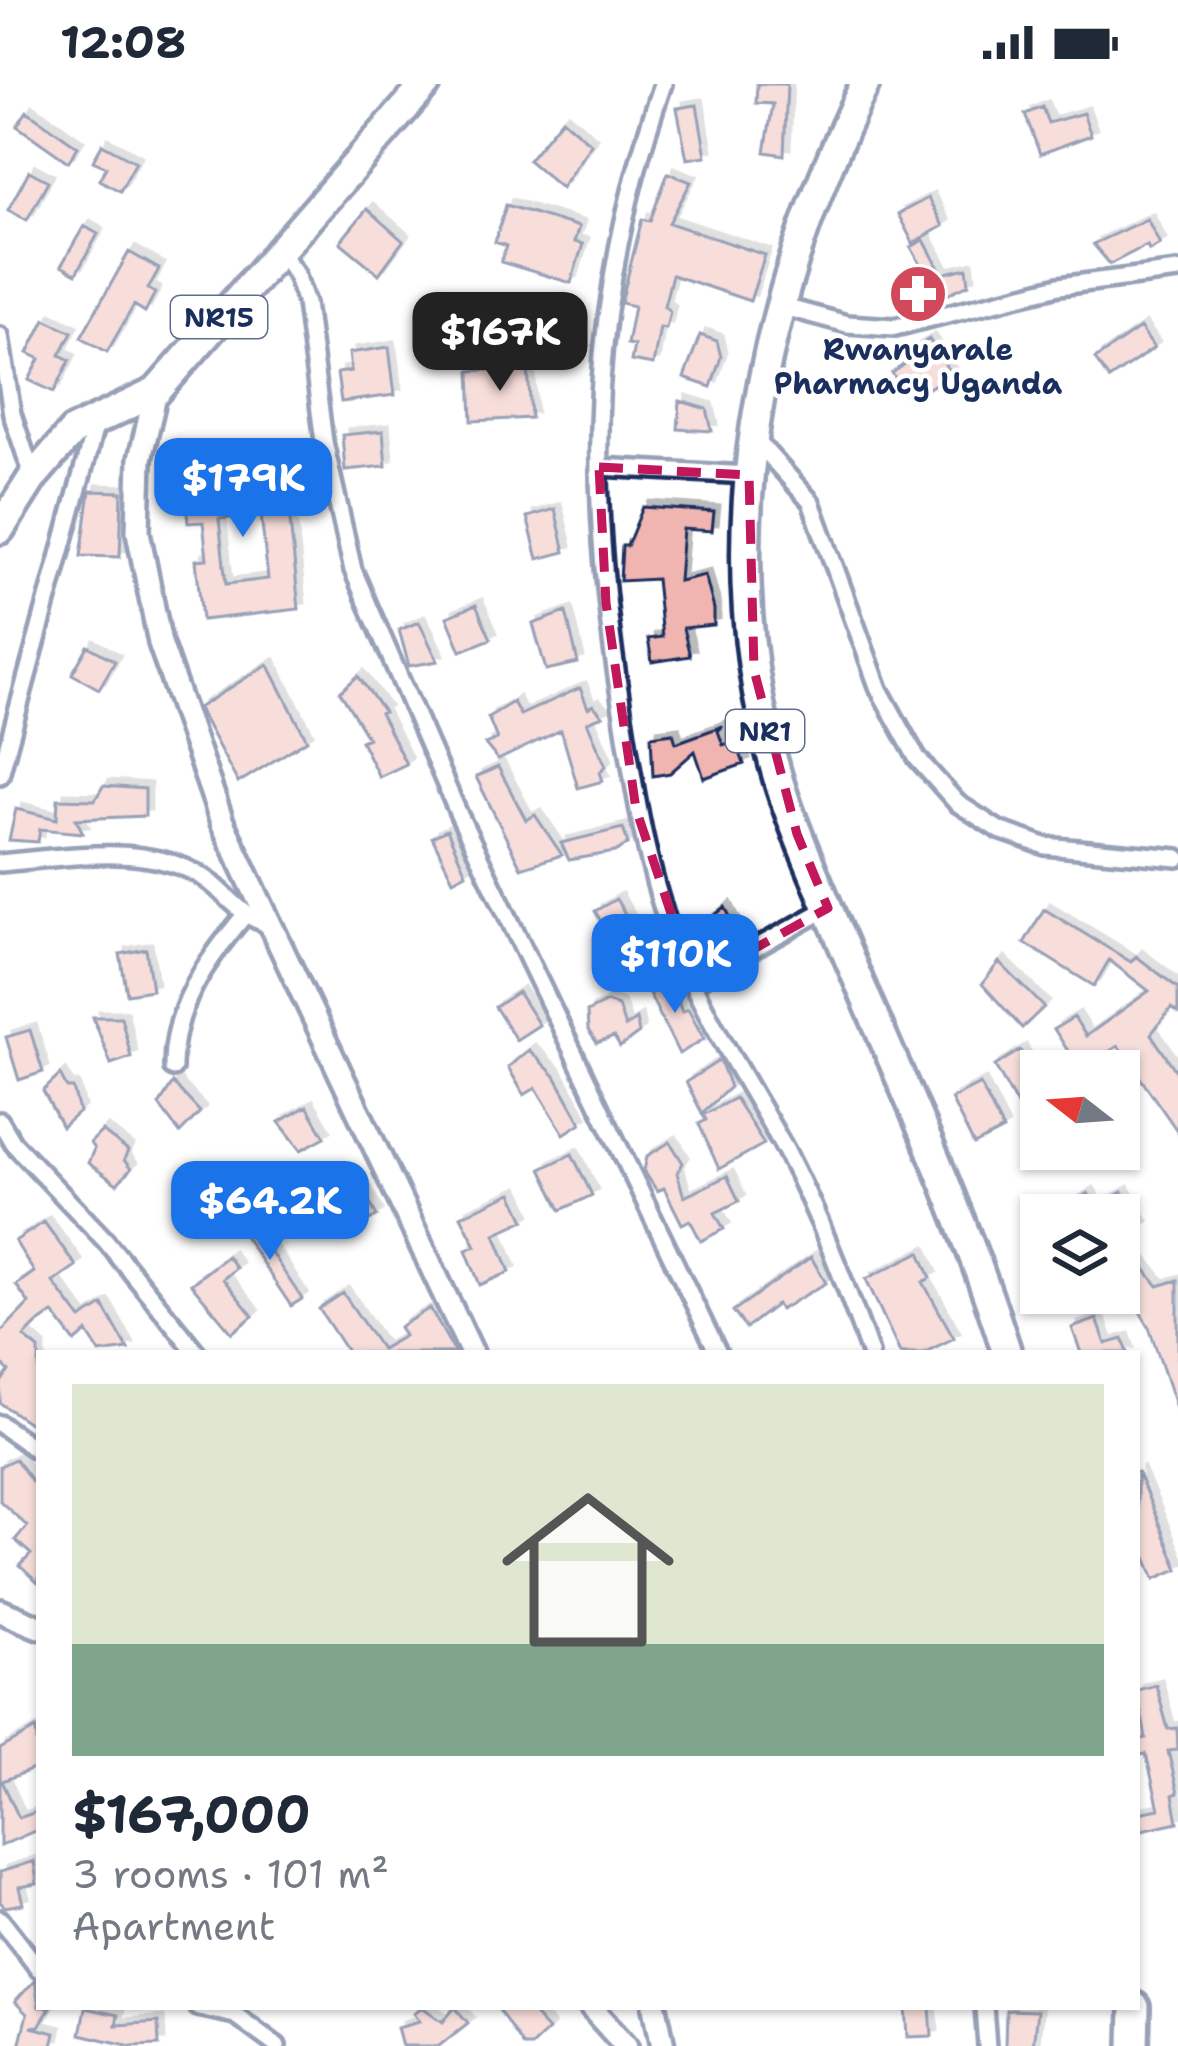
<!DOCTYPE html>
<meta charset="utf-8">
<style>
:root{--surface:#fff;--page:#f2f2f3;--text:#1f2937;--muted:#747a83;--accent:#1a73e8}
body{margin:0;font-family:"Shantell Sans",sans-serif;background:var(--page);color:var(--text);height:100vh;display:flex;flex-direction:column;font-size:45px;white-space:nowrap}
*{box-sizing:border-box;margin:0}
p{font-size:39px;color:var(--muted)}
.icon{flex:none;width:66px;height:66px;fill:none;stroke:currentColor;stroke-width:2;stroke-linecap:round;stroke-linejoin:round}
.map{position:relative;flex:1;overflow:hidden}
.panel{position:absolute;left:36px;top:1266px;width:1104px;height:660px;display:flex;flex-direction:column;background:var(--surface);border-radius:0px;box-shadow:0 3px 9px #0004}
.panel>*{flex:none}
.needle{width:78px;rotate:287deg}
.fabs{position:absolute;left:1020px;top:966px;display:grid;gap:24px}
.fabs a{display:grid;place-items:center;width:120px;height:120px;border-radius:0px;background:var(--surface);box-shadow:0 3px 9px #0004;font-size:60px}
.price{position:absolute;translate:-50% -102px;padding:0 27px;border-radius:24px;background:var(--accent);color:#fff;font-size:39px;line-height:78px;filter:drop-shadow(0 3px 6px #0008)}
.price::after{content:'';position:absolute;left:50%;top:72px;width:36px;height:27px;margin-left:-18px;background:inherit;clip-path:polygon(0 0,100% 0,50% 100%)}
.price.active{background:#222;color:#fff}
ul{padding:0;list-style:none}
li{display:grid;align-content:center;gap:24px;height:636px;padding:0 36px}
li span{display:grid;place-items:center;height:372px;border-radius:0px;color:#555}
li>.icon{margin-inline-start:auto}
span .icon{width:216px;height:216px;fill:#fffc;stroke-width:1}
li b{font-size:51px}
.status{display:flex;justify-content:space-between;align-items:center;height:84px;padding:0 60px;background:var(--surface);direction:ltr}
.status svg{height:33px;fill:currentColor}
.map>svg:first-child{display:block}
.building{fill:#f0b5b0;stroke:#1b2f5e;stroke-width:3;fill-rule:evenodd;filter:url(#shadow)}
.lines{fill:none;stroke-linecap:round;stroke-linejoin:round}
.minor-casing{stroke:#1b2f5e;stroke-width:24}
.tertiary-casing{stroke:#1b2f5e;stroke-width:30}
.trunk-casing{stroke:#1b2f5e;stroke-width:36}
.minor{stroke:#fff;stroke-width:15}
.tertiary{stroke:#fff;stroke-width:21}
.trunk{stroke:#fff;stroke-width:27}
.marked{fill:none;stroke:#c2185b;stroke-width:9;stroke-dasharray:24 15;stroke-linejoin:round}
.labels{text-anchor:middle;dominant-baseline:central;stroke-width:9;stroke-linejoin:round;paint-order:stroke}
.shield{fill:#fff;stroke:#5f6d8e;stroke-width:3}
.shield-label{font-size:27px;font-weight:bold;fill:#1b2f5e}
.poi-label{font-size:30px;font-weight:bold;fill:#1b2f5e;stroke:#fff}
</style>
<div class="status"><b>12:08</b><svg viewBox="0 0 49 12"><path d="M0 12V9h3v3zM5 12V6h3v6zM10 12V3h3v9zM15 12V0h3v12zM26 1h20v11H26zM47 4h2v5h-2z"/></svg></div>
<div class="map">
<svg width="1178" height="1962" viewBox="0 0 1178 1962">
<defs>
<filter id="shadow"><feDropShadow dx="6" dy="-6" stdDeviation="0" flood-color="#0004"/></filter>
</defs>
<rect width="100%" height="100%" fill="#fff"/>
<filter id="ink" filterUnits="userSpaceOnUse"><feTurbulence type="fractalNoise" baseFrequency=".00833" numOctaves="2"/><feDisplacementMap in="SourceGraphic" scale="24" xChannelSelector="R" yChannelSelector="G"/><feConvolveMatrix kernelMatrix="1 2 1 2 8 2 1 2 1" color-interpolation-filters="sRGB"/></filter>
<g filter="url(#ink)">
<path class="building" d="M757,0H787L784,71L765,68L773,20L756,19Z
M697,21L706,72L687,75L677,24Z
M1042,23L1048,39L1083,29L1091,51L1040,70L1025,30Z
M27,27L78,63L68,78L17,42Z
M562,35L591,60L561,104L528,76Z
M102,60L136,78L120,107L99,96L106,83L93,77Z
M29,87L48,97L27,136L8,126Z
M668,89L691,98L669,139L765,171L750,217L672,191L664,222L670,227L666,244L660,243L653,281L631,277L634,261L627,260L634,222L621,219L642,135L650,137Z
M928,114L943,142L913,159L898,130Z
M506,121L579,143L574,158L583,160L571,199L501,178L506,162L495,158Z
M367,125L403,157L379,190L340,158Z
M1147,135L1160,160L1149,166L1147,161L1110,180L1093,160Z
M84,142L98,150L76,190L61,182Z
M924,156L942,190L967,184L969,200L919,223L910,205L929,196L911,163Z
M129,168L159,185L148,205L155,209L145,228L134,221L107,268L81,253Z
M45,235L72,248L60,271L70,276L54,308L29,296L40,275L28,269Z
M1140,244L1154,264L1109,295L1095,275Z
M700,251L717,257L721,273L711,303L684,294Z
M929,255L951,290L910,316L892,289L905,280L901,273Z
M389,263L395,311L341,318L337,289L351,287L349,269Z
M528,283L531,334L472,337L470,287Z
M680,317L707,325L712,347L678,345Z
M383,347L386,382L345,386L342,351Z
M284,377L299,525L202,536L196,476L207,475L203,438L188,439L183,388ZM261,431L268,495L226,500L219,435Z
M90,407L122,408L120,473L81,472Z
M643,423L714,428L712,447L683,445L679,497L705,491L714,525V541L683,544L690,572L652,578L648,555L662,553L656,495L620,497L622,462H627Z
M555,425L565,468L538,475L527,433Z
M476,521L491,555L461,567L447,533Z
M566,528L578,579L546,586L533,540Z
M419,538L438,577L409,582L399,546Z
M88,562L115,577L99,605L72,590Z
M268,580L307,656L238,699L198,624Z
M358,592L384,628L380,629L406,680L379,693L361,657L368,654L340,608Z
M580,604L588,624L593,621L603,632L587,638L606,682L600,688L603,697L578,704L561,646L498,676L485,660L497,655L488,633L513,618L520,631Z
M723,642L718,647L723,661L736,657L744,680L704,694L695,667L670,689L653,692L651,652L673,649L676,659Z
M498,683L526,736L535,731L562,771L521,784L476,693Z
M103,702L145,705V732L76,735L83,749L40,745L38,758L9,756L16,725L57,735L58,715L95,716Z
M623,744L628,760L615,768L569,776L561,759Z
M447,746L466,789L453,796L432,753Z
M616,815L632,842L610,854L595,827Z
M725,823L741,854L714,864L704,840Z
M1044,825L1131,878L1136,872L1178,904V929L1171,924L1151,950L1178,990V1048L1118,962L1080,986L1054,945L1074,933L1086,952L1149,907L1109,876L1094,902L1024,859Z
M146,865L152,906L127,910L120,870Z
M999,878L1044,923L1022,944L982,900Z
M669,890L682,928L688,925L704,955L679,970L647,905Z
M518,908L539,941L516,956L495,923Z
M607,918L618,922L625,943L636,935L639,949L620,963L614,953L597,959L588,946L587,928Z
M93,933H121L131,973L111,980Z
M30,946L43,988L19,996L6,953Z
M529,966L555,992L581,1039L564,1050L536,1004L524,1011L508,983Z
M1020,966L1041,1003V1027L1025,1035L995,982Z
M720,976L730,1003L702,1029L686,998Z
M60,991L67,1004H73L79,1028L62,1043L43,1007Z
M173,999L200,1028L180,1049L159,1021Z
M980,1000L1003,1046L974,1061L951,1015Z
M735,1014L764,1060L719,1085L699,1040L706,1036L703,1031Z
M307,1022L325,1053L301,1066L279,1038Z
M102,1047L128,1067L124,1076L131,1085L117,1100L88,1079L94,1065L90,1059Z
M670,1058L683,1079L677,1089L684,1113L727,1092L739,1117L715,1129L724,1145L701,1157L690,1136L682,1140L664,1104L657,1107L644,1087L647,1072Z
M572,1070L592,1111L561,1126L541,1085Z
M363,1106L377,1132L337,1154L322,1126Z
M1122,1108L1142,1143L1121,1154L1158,1202L1178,1196V1330L1149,1243L1128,1207L1119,1212V1131H1073L1068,1121L1088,1109L1096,1123Z
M512,1109L525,1136L495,1150L510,1188L480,1201L466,1166L476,1162L461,1132Z
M250,1137L302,1215L291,1222L239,1144Z
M44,1138L76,1182L53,1198L81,1235L103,1221L128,1265L100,1269L87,1248L75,1258L53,1229L37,1240L24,1253L39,1265V1346L0,1319V1300L9,1287L0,1278V1249L29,1219L16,1201L34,1188L15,1157Z
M920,1168L931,1194L923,1198L954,1254L923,1269H900L866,1195Z
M227,1172L236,1184L223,1195L253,1232L232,1249L191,1200Z
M811,1173L826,1199L780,1226L777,1220L746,1244L733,1227Z
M343,1209L381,1265L404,1252L399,1243L430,1224L455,1269H348L319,1225Z
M1097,1235L1106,1260L1123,1255L1128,1269H1081L1072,1244Z
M15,1375L39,1407V1500L20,1482L31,1470L15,1456L27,1442L0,1417V1382Z
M1137,1387L1178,1485L1155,1495L1137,1452Z
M1156,1601L1168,1645L1177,1644L1178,1666L1168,1667L1178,1709L1173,1711L1178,1738L1142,1746L1138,1729L1159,1725L1146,1670L1140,1671L1138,1656L1146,1654L1137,1606Z
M36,1645L39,1683L2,1697L19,1734L39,1727V1745L0,1762V1665Z
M34,1777L37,1800L19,1803L23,1820L5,1823L0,1818V1788Z
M35,1896L39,1923H51L39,1942L31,1943L55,1949L52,1962H19L27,1930L15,1918Z
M422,1923L443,1938L455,1923L468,1939L439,1962H402L397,1943L420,1937L414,1929Z
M497,1923H527L548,1946L531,1962H523Z
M906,1923H930L932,1952L908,1953Z
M85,1924L118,1931L116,1941L158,1938L159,1961L131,1962L80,1950Z
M1006,1926L1037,1927L1033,1962H1005Z"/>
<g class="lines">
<defs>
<path id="minor" d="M663,0C588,215 585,395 621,619C634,703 646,787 678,867C706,936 750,1002 786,1067C820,1133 845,1199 870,1269
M279,166L296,190L306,219L324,358L353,486L459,731L718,1269
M780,222L847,240L895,243L1059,202L1178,187
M0,252L12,330L33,393
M754,354L811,418L879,605L917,674L957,719L999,746L1045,762L1178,774
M599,383L749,391
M0,691L97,335
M0,779C61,774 140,759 196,789C226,804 236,833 272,841
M694,898L828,824
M173,984C172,924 207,876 244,832
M0,1037L13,1059L106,1157L197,1269
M0,1340L39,1368
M0,1835L39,1885
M198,1923L235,1931L277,1962
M984,1923L987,1962"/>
<path id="tertiary" d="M156,308L140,375L138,448L160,559L222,738L472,1269
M0,1527L39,1543
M591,1923L626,1962
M655,1923L663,1962"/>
<path id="trunk" d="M865,0C760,216 707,459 778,695C793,745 815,791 834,839C893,981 961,1122 1007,1269
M0,445L33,393L73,347L156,308L426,0
M1134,1962L1135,1923"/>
</defs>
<use href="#minor" class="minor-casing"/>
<use href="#tertiary" class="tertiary-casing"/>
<use href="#trunk" class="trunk-casing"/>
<use href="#minor" class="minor"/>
<use href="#tertiary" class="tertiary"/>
<use href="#trunk" class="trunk"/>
</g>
</g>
<path d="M0 0H1178V1962H0ZM599,383L749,391L754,586L797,750L828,824L694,898L636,725L606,519Z" fill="#fff" fill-opacity=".55" fill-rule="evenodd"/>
<path class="marked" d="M599,383L749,391L754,586L797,750L828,824L694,898L636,725L606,519Z"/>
<defs>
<symbol id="pharmacy-disc" viewBox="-11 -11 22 22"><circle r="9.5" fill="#d1495b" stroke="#fff"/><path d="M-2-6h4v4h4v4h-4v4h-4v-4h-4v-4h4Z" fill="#fff"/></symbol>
</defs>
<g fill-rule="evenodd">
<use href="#pharmacy-disc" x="885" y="177" width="66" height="66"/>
</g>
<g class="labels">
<g class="shield">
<rect x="171" y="212" width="96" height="42" rx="9"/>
<rect x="726" y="626" width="78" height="42" rx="9"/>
</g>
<g class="shield-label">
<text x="219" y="233">NR15</text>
<text x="765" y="647">NR1</text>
</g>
<g class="poi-label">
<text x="918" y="265">Rwanyarale<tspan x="918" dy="34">Pharmacy Uganda</tspan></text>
</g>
</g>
</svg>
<div class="fabs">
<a><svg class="needle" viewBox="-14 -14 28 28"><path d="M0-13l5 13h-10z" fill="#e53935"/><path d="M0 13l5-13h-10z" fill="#747a83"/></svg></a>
<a><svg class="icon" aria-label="layers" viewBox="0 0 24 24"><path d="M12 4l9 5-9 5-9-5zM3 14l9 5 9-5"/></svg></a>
</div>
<b class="price active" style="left:500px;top:310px">$167K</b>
<b class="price" style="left:243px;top:456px">$179K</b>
<b class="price" style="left:675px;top:932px">$110K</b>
<b class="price" style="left:270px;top:1179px">$64.2K</b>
<section class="panel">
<ul>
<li><span style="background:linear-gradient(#dfe7d0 70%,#7fa58c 0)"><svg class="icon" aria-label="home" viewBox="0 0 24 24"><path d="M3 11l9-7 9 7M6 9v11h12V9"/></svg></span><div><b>$167,000</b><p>3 rooms · 101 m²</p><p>Apartment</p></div></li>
</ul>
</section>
</div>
